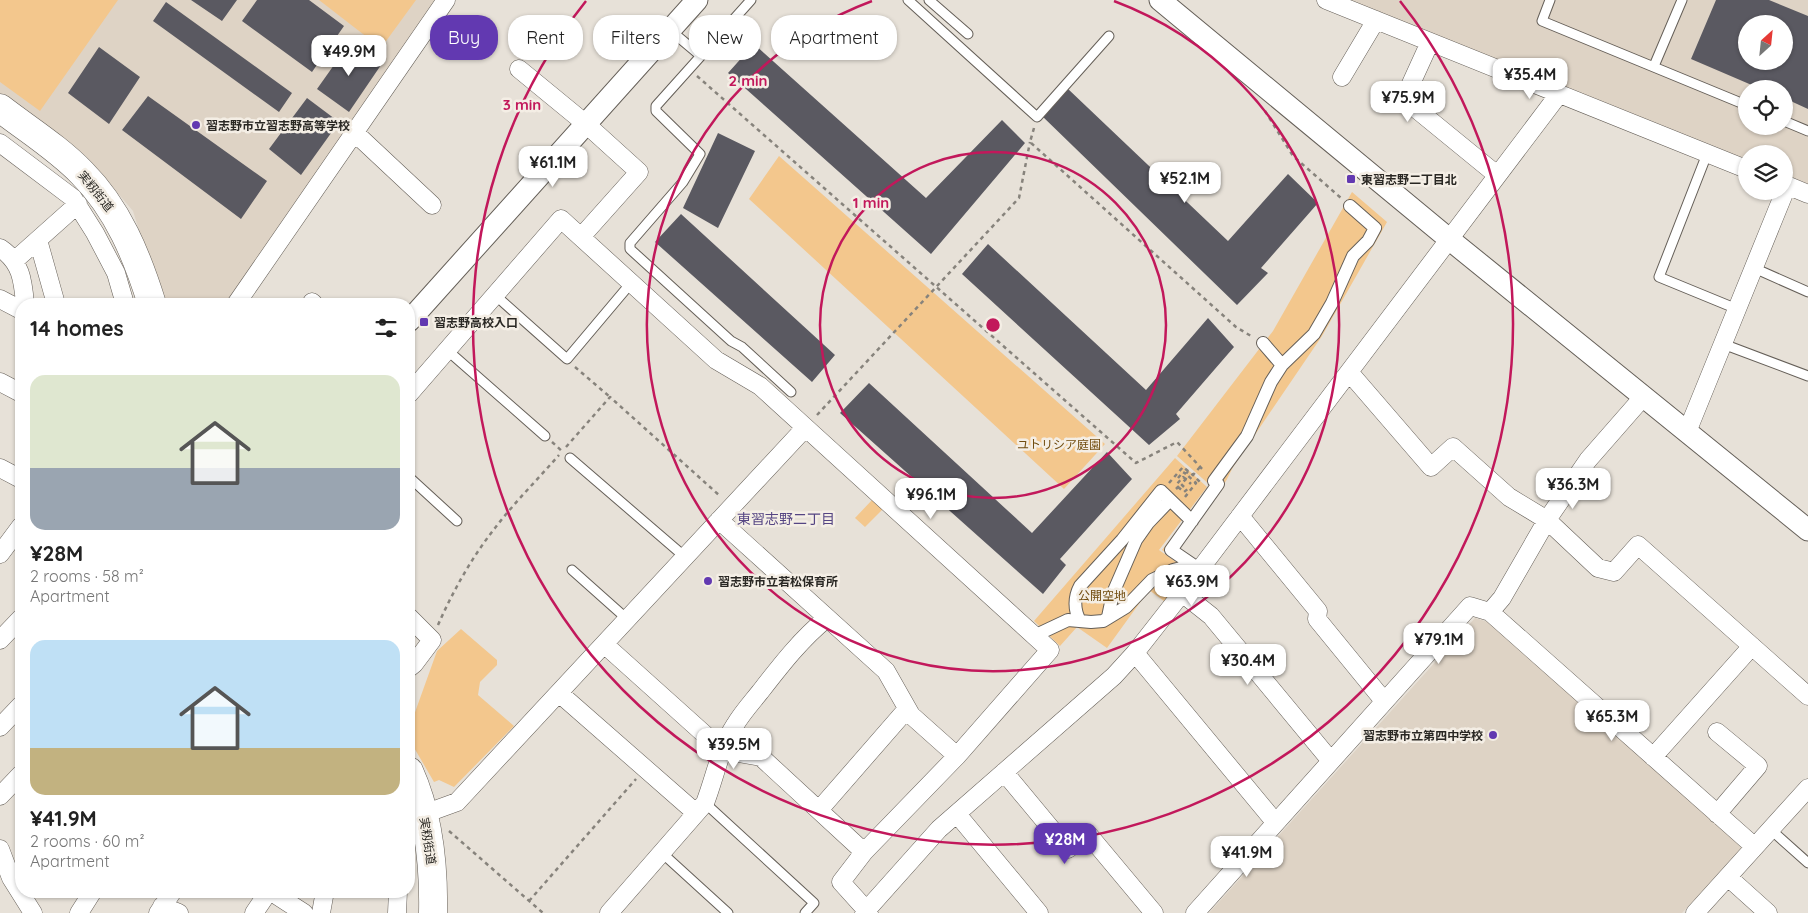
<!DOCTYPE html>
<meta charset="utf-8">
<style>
:root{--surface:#fff;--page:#f6f6f6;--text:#222;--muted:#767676;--accent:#6239b1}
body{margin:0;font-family:Quicksand,"Noto Sans JP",sans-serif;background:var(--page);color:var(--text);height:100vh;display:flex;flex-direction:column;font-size:19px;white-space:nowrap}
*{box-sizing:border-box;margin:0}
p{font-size:16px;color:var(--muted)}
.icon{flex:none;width:28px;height:28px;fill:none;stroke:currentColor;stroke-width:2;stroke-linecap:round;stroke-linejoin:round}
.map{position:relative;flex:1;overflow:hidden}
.details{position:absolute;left:15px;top:298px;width:400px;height:600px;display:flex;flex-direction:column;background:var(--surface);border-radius:20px;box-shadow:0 1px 4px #0004}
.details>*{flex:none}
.guide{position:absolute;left:430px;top:15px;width:475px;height:45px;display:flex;gap:10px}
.needle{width:32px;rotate:27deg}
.tools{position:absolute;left:1738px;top:15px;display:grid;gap:10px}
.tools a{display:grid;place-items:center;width:55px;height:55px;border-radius:50%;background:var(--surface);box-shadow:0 1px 4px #0004;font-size:25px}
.price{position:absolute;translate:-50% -42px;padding:0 11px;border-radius:10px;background:#fff;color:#222;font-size:16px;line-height:32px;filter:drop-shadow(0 1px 2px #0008)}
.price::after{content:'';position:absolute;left:50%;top:30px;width:15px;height:11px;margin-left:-8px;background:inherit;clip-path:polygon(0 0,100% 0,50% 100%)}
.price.active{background:var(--accent);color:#fff}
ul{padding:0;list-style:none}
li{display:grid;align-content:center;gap:10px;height:265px;padding:0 15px}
li span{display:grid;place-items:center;height:155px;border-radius:15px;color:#555}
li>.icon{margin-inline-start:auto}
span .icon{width:90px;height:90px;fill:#fffc;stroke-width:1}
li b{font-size:21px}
h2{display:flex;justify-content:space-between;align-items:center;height:60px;padding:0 15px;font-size:21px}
.tag{padding:0 18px;border-radius:20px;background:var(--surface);box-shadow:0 1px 4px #0004;font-size:18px;line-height:45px}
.tag.active{background:var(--accent);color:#fff}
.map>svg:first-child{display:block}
.built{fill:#ded3c5;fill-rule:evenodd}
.green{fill:#f3c78d}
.building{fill:#5a5961;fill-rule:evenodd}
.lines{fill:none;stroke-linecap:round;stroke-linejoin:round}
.service-casing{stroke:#655f58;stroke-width:11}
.pedestrian-casing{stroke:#655f58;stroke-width:14}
.minor-casing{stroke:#655f58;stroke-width:19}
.tertiary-casing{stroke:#655f58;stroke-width:23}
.primary-casing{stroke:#655f58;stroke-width:29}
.path{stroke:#87837c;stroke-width:2.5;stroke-dasharray:4 4;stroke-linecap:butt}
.service{stroke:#fff;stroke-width:9}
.pedestrian{stroke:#fff;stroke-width:12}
.minor{stroke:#fff;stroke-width:18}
.tertiary{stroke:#fff;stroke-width:21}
.primary{stroke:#fff;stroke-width:28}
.ring{fill:none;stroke:#c2185b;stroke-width:2.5}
.poi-dot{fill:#6239b1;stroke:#f4eee5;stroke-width:2}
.labels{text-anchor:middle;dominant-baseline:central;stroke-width:5;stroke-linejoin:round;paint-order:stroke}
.poi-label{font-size:12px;font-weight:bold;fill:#292723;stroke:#f4eee5;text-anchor:start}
.street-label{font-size:12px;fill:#292723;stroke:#f4eee5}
.park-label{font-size:12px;fill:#724d10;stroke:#f4eee5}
.neighbourhood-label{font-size:14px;fill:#554583;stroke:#f4eee5}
.centre{fill:#c2185b;stroke:#f4eee5;stroke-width:2.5}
.ring-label{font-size:15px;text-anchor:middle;font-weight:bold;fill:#c2185b;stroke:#f4eee5;stroke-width:5;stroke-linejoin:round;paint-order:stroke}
</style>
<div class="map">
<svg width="1808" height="913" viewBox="0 0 1808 913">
<rect width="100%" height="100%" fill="#e7e1d8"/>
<path class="built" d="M0,0H436L225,304H162L133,211L86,156L0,94Z
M1349,0H1808V185L1784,175V154H1746V160ZM1746,24H1784V61H1746ZM1746,89H1784V126H1746Z
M1475,618L1488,622L1743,848L1682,913H1209Z"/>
<path class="green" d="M0,0H118L40,111L0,82Z
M319,0H416L381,48Z
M779,156L1105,444L1064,489L749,199Z
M1352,192L1387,222L1322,336L1233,467L1226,481L1178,548L1193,571L1162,550L1211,486L1177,456L1273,331Z
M1175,458L1207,487L1159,550L1190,572L1168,604L1149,590L1107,648L1077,627L1060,646L1034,621Z
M872,500L883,509L865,527L855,518Z
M461,629L497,660V665L480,682L478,695L514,726L454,787L439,780L434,782L409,739V729L437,651Z"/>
<path class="building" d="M191,0H237L222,21Z
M257,0H309L344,26L312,72L242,21Z
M1716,0H1769L1808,16V109L1784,98V89H1761L1691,59ZM1746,24H1784V61H1746Z
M166,2L292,93L279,112L153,21Z
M351,41L381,65L349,112L317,89Z
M754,44L926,198L1002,120L1025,143L931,254L728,73Z
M99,47L140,77L109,124L68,93Z
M1067,88L1228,241L1288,174L1318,203L1261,268L1268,273L1237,305L1041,115Z
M148,96L267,181L241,219L122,130Z
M307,98L339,122L301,175L269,149Z
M718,133L755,151L718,228L683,208Z
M681,214L835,355L812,382L655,242Z
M988,244L1146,390L1208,318L1234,347L1176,414L1180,419L1149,445L962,274Z
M869,383L1032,533L1107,452L1132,479L1060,559L1066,565L1043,594L840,413Z"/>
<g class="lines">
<defs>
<path id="service" d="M751,0L656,106V111L700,154L683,182L630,243V249L731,341L742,347L791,392
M908,0L1037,117L1109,36
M929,0L968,34
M1550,0L1542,21L1746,105
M670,30L701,56
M1654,66L1682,0
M1784,121L1808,131
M1707,154L1659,277L1737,309
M1754,268L1808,292
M495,295L567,359L631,283
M1723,344L1808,376
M447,350L545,436
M570,458L685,557
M409,477L457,521
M572,570L627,619
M705,803L814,903L805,913
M1770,829L1808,863
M661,852L728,913"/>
<path id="pedestrian" d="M1263,343L1282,365
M1108,617L1113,593L1136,540L1148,523L1170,500
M1080,621C1074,610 1074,597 1080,586L1122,540L1161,491L1192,521
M1034,636L1068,620L1091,622L1103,621L1126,607L1152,580L1173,570L1193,565L1171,550L1218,484L1214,481L1247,436L1271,382L1282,365L1314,334L1332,303L1353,256L1368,241L1375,228L1350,206"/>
<path id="minor" d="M1326,0L1746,169
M1430,42L1404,99L1497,175
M519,69L586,124L639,172L581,237
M1342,77L1376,20
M354,132L432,205
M0,143L73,198L95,233L116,273L125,304
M1784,184L1808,194
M38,240L56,304
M0,248C21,262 23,280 25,304
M14,261L78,204
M0,299L21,310
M312,302L314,304
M236,304L446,0
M1349,372L1431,467L1453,447L1509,497L1547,520L1598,568L1614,572L1638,545L1808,696
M0,382L21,393
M409,394L561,219L716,360L760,386L1050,650L957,756L911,715L886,671L719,520
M1687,432L1787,186
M0,468L21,479
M1240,516L1318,611L1317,619L1384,701
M0,554L21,526
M1182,593L1211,616L1331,761
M1490,612L1502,598L1547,520L1588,460L1644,396
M409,617L432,640L414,664L409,668
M0,640L21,618
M604,644L722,750L761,757L864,852L841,882L869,913
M1135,653L1275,822
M559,693L696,813
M0,727L21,705
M1653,757L1752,646
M1004,772L1068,849L1088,834L1154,913
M0,796L21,774
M819,810L907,709
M424,814L457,802L805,428
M957,814L1039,913
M1717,814L1758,766L1717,732
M0,849L11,878L33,913
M864,852L957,756
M1728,877L1768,913
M270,891L304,913
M162,906L179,913
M79,913L93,891
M158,913L173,891
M254,913L269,891
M321,913L325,891
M397,913L398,891
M609,913L705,803C715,777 720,748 735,725C742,713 752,702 760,692C781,665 801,639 827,618
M864,913L939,829L1114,676L1135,653L1182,593L1559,94
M1195,913L1470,606L1490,612L1755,847
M1695,913L1808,788"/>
<path id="tertiary" d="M1160,0L1449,239L1808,530
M409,321L697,0"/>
<path id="primary" d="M0,108C27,129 58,148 82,173C118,209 137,256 152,304
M409,771C429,815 434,865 433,913"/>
</defs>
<use href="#service" class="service-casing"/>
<use href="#pedestrian" class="pedestrian-casing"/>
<use href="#minor" class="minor-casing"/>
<use href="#tertiary" class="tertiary-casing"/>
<use href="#primary" class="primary-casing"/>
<path class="path" d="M697,76L1136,463L1177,442L1204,471
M1265,111L1293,156L1341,198
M1034,128L1030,142L1236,327L1251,336
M575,367L610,397
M817,415L1019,198L1030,142
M552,442L563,452
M566,447L610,397L720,496
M1200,467L1193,475L1200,482
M1178,478L1183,472L1186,474
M1169,483L1183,467L1193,475
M1178,487L1184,492L1189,488L1191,489
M1184,487L1181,484L1186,479L1191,484
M1176,489L1178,487L1176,485L1183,477L1186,479L1188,476
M1185,497L1196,483L1186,474L1188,471
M438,625C453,591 472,557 495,528C514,503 538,479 559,455
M449,831L543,913
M529,901L636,779"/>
<use href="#service" class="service"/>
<use href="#pedestrian" class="pedestrian"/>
<use href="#minor" class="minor"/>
<use href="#tertiary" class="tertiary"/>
<use href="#primary" class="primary"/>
</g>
<g class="ring">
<circle cx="993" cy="325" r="173"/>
<path d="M1114 1A346 346 0 1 1 872 1"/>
<path d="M1400 1A520 520 0 1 1 586 1"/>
</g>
<g class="poi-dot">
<circle cx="196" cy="125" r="5"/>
<rect x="1346" y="174" width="10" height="10" rx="2.5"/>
<rect x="419" y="317" width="10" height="10" rx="2.5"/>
<circle cx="708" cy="581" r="5"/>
<circle cx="1493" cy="735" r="5"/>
</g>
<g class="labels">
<g class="poi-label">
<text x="206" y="125">習志野市立習志野高等学校</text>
<text x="1361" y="179">東習志野二丁目北</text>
<text x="434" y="322">習志野高校入口</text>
<text x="718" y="581">習志野市立若松保育所</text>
<text x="1483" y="735" text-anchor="end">習志野市立第四中学校</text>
</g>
<g class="street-label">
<text transform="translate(96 191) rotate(51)">実籾街道</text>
<text transform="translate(428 841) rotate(81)">実籾街道</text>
</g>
<g class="park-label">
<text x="1059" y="444">ユトリシア庭園</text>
<text x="1102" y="595">公開空地</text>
</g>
<g class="neighbourhood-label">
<text x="786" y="519">東習志野二丁目</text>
</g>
</g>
<circle cx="993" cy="325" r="8" class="centre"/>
<g class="ring-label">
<text x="748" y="86">2 min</text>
<text x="522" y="110">3 min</text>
<text x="871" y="208">1 min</text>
</g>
</svg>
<div class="tools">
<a><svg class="needle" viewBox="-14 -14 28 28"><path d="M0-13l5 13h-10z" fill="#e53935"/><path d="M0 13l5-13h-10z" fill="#767676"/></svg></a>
<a><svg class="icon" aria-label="locate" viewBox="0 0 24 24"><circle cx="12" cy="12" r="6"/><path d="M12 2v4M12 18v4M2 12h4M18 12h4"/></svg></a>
<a><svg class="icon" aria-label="layers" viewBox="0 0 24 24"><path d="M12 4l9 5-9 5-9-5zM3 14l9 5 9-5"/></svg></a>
</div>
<b class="price" style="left:349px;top:77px">¥49.9M</b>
<b class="price" style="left:1530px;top:100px">¥35.4M</b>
<b class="price" style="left:1408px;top:123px">¥75.9M</b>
<b class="price" style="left:553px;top:188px">¥61.1M</b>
<b class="price" style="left:1185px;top:204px">¥52.1M</b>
<b class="price" style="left:1573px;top:510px">¥36.3M</b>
<b class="price" style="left:931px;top:520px">¥96.1M</b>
<b class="price" style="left:1192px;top:607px">¥63.9M</b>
<b class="price" style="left:1439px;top:665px">¥79.1M</b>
<b class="price" style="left:1248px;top:686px">¥30.4M</b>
<b class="price" style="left:1612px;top:742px">¥65.3M</b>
<b class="price" style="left:734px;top:770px">¥39.5M</b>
<b class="price active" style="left:1065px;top:865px">¥28M</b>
<b class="price" style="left:1247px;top:878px">¥41.9M</b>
<div class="guide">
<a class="tag active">Buy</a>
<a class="tag">Rent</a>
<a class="tag">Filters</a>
<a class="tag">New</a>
<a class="tag">Apartment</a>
</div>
<section class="details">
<h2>14 homes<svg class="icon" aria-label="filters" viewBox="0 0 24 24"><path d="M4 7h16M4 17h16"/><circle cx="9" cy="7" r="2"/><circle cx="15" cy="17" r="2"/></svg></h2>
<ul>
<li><span style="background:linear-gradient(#dfe7d0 60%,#9aa5b1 0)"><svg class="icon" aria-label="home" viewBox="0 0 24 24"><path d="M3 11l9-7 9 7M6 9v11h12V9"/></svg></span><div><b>¥28M</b><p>2 rooms · 58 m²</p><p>Apartment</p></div></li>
<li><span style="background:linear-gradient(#bfe0f5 70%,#c2b280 0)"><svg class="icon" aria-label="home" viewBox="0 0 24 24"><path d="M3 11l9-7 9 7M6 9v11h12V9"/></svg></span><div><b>¥41.9M</b><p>2 rooms · 60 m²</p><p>Apartment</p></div></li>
</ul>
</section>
</div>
